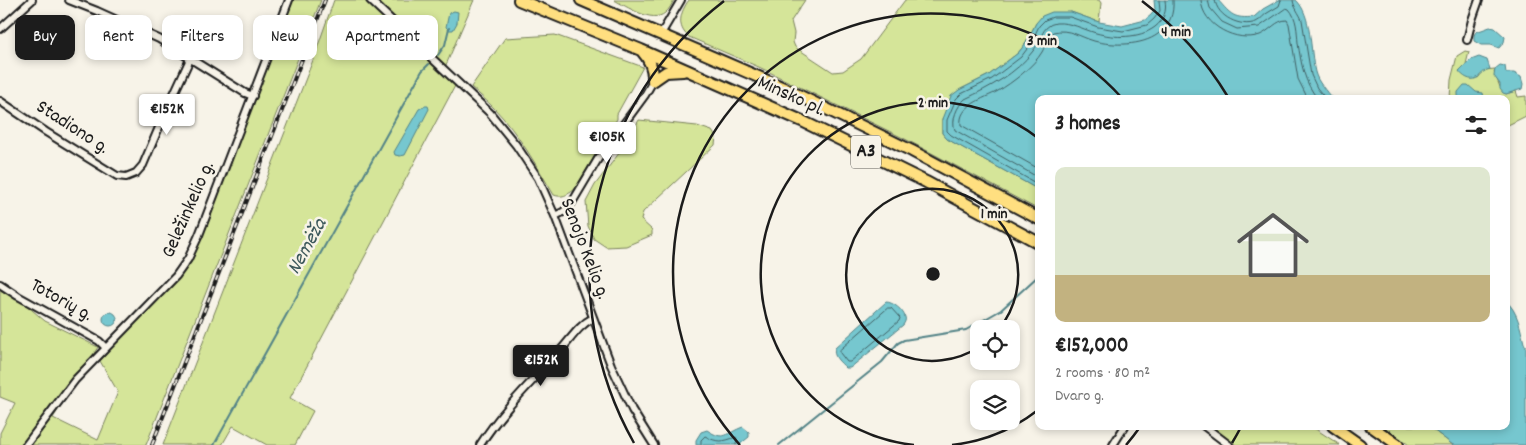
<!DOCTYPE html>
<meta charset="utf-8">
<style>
:root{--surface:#fff;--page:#f2f2f2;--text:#222;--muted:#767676;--accent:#1c1c1c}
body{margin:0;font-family:Dekko,sans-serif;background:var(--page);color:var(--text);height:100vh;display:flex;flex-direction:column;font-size:19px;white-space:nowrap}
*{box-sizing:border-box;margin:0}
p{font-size:16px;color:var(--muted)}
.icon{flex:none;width:28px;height:28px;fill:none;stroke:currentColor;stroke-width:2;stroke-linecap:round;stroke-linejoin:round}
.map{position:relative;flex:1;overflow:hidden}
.panel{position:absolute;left:1035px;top:95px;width:475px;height:335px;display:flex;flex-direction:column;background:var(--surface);border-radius:10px;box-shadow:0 2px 8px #0003}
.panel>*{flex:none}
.banner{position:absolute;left:15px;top:15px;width:475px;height:45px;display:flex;gap:10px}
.tools{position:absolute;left:970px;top:320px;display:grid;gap:10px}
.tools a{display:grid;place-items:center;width:50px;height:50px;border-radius:10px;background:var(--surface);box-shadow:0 2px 8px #0003;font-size:25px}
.price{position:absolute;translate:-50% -42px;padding:0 11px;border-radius:5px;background:#fff;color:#222;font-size:16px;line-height:32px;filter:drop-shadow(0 1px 2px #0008)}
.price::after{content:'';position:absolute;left:50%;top:30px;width:15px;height:11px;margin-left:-8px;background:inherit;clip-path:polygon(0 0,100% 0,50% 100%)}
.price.on{background:var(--accent);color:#fff}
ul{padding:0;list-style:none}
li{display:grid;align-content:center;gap:10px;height:265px;padding:0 20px}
li span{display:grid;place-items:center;height:155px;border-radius:10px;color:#555}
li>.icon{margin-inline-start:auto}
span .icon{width:90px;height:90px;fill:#fffc;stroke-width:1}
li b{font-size:21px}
h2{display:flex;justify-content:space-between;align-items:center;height:60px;padding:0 20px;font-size:21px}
.tag{padding:0 18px;border-radius:10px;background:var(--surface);box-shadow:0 2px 8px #0003;font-size:18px;line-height:45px}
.tag.on{background:var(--accent);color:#fff}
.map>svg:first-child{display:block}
.green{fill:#d5e599;stroke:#78805a}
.water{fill:#76c7cf;stroke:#528387}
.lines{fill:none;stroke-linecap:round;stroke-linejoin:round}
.shore{stroke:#406064;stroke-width:1}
.stream{stroke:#528387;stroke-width:2}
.minor-casing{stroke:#1c1c1c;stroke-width:10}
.trunk-casing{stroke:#1c1c1c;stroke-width:14}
.minor{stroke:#f7f3e8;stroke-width:6}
.trunk{stroke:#ffdf80;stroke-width:10}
.rail-casing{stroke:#1c1c1c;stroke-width:4}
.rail{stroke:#f7f3e8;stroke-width:2;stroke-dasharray:5.5;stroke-linecap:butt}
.ring{fill:none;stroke:#1c1c1c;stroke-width:2.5}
.labels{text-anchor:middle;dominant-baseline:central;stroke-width:5;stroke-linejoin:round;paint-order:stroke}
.shield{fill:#f7f3e8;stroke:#5e5c59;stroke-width:1}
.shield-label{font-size:19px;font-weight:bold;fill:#1c1c1c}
.street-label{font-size:20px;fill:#1c1c1c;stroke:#f7f3e8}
.water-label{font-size:21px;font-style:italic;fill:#3c585b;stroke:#f7f3e8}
.centre{fill:#1c1c1c;stroke:#f7f3e8;stroke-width:2.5}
.ring-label{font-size:15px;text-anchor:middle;font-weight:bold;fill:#1c1c1c;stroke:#f7f3e8;stroke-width:5;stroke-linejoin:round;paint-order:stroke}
</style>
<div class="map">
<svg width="1526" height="445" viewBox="0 0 1526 445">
<rect width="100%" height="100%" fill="#f7f3e8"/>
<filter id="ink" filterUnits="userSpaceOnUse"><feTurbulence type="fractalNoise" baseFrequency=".02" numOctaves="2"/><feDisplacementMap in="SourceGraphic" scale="10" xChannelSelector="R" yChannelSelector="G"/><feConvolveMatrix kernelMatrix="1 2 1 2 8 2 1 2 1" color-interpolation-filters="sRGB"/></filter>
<g filter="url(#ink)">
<path class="green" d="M292,0H321L146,445H0V433L15,403L0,397V290L25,304L45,321L98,347L53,418L98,440L118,392L100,361L182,271L197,247L227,172Z
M334,0H474L443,72L456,84L290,398L313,411L295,445H267L233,426L222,445H163L313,60Z
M614,0H674C672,4 669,10 665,13C652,24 626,6 614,0Z
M689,0H805L791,21L794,33L793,42L795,47L833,72L843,71L861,59L905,0H1099L1101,3L1099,22L1071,12L1036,23L1026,43L1018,53L989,75L959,90L942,119V133L947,139L1039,190V210L905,139L761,68L689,37C676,27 680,12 689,0Z
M555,35L643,67L617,114V119L574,190C567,195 562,198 554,195C536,165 519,134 494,108C487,101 479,94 471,87L505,38Z
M1465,51L1469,52L1466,64L1459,71L1478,78L1484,70L1495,69L1494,72L1500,87L1506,94L1516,91L1518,97L1526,96V116L1506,126V99H1450L1451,80L1457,56Z
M639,120L697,126L712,131L716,137L715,145L643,212L641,220L652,230V235L626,246L606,247L594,239L588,226L586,202L595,185L623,148Z
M1211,426H1311L1340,445H1236Z
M1382,426H1428L1453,445H1409Z"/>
<path class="water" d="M1154,0H1218C1231,15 1234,19 1254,17L1263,9L1279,0H1296C1312,15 1310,51 1315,72C1318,83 1326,90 1332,99H1039V190L947,139L942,133V119L951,96L959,90L989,75L1018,53L1026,43L1036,23L1042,16L1052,12H1071L1099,22L1122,26L1145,20L1151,15L1155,10Z
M454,11L458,12L457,23L453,30H449L446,27L449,13Z
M1490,27L1495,28L1505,37L1504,42L1499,48L1491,45H1481L1474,41V35L1476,32Z
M1479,57L1487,60L1490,69C1482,71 1482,75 1477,78C1471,82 1462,76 1459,71L1471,60Z
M1500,65L1505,66L1506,73H1514L1521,77L1523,84L1522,89L1506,94L1503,93L1500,89V84L1494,76L1495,69Z
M1464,85H1468L1476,92L1483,93L1484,99H1458V92Z
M425,106H428L429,109L405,155L400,156L395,155L394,152L419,109Z
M1506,301C1518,312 1520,327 1524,343L1526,347V445H1453L1428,426H1506Z
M886,302C893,302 903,310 905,317C906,320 905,322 903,325L850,368H846C840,362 832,356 835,348Z
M103 319a7 7 0 1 1 14 0a7 7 0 1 1-14 0Z
M743,427L749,432V437L739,445H696V440L701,432L707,430C725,442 726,433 743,427Z"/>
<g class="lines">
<path class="shore" d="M1201,0C1202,26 1237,43 1260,35C1270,31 1276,20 1287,20L1289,24L1298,79L1308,99
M1208,0L1210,8L1222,22L1237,29L1259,27L1286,8L1289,9C1297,18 1297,31 1298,43C1301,63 1304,83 1318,99
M1215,0C1217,17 1241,28 1256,22C1261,20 1264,14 1269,12C1272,10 1276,8 1279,6L1281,0
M1293,0C1293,6 1300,14 1302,20L1311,75L1317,88L1326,99
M1039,169L961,125C958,105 984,99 998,91C1012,83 1034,66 1042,52C1046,45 1047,38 1053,32C1069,28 1080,37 1094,41C1113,46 1142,46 1158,34C1170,25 1174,14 1173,0
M1039,178L955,130C951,120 957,106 965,99C990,87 1016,74 1033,51C1041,42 1041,25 1056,23C1071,22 1082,29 1096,33C1114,38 1139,39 1155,27C1164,20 1167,11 1165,0
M1039,185L951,135L947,131V120L956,99L961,94L992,79L1021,57L1030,45L1039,26L1045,20L1053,17H1070L1098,27L1123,31L1147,25L1154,19L1160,11L1159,0
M888,308H891L900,318L899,321L850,362H847L840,353V350Z
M701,445V440L705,436C718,443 722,442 736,437L737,439L736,445"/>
<path class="stream" d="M438,55L445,45L449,28
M214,445L422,71L429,64
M779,445L882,362L898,343L904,340L966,330L1001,310L1038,276"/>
<defs>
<path id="minor" d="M69,0L97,11L159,39L245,93L253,96
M370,0L490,113L516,145L538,178L555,216L611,365L632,410L654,445
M0,29L32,0
M661,34L681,0
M1467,40L1472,20L1479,0
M0,101L46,132L117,176L126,177L136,173L143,165L166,111L190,59
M555,216L563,212L570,206L598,159L645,95L653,81
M0,284L18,296L99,341L106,348
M1204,426L1229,445
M26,445L75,380L176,276L188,259L199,235L289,0
M480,445C502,410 533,381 560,351C571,339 579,325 593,318
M1113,445L1125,426"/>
<path id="trunk" d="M519,0L641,50L802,121L926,182L1039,243
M581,0L784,88L912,151L1039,219
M642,51C650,60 654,69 653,81
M653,81L666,72L683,71
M1333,426L1360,445
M1371,426L1398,445"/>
</defs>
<use href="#minor" class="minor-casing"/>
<use href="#trunk" class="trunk-casing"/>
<use href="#minor" class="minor"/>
<use href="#trunk" class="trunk"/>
<defs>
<path id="rail" d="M152,445L325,0"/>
</defs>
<use href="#rail" class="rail-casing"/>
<use href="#rail" class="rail"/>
</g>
</g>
<g class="ring">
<path d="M979 347A86 86 0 1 1 999 329"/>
<path d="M1038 410A172 172 0 0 1 952 445M914 445A172 172 0 1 1 1038 138"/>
<path d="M1140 427A258 258 0 0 1 1126 445M740 445A258 258 0 0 1 1122 98"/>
<path d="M1241 427A344 344 0 0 1 1232 443M634 443A344 344 0 0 1 724 1M1142 1A344 344 0 0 1 1228 97"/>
</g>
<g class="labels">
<rect class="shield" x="851" y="135.5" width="30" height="33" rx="4"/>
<g class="shield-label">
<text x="866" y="152">A3</text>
</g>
<g class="street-label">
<text transform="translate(791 97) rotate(25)">Minsko pl.</text>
<text transform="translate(72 128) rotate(33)">Stadiono g.</text>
<text transform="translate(189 210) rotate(-66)">Geležinkelio g.</text>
<text transform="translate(584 249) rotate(69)">Senojo Kelio g.</text>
<text transform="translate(61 301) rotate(29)">Totorių g.</text>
</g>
<g class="water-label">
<text transform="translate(308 247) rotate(-61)">Nemėža</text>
</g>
</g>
<circle cx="933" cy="274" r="8" class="centre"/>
<g class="ring-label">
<text x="1176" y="36">4 min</text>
<text x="1042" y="45">3 min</text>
<text x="933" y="107">2 min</text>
<text x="994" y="218">1 min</text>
</g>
</svg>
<div class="tools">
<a><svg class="icon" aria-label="locate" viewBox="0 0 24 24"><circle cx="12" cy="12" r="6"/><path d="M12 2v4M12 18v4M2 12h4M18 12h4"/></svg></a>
<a><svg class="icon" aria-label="layers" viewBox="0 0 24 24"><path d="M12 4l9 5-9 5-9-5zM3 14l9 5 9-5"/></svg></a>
</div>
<b class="price" style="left:167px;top:136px">€152K</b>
<b class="price" style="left:607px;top:164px">€105K</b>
<b class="price on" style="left:541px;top:387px">€152K</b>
<div class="banner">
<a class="tag on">Buy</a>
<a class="tag">Rent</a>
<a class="tag">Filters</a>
<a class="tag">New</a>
<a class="tag">Apartment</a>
</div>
<section class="panel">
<h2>3 homes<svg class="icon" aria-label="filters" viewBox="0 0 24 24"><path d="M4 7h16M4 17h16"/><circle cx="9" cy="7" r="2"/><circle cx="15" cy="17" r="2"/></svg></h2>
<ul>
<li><span style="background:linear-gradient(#dfe7d0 70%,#c2b280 0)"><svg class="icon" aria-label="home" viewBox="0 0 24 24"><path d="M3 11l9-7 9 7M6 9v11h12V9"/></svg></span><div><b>€152,000</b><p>2 rooms · 80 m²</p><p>Dvaro g.</p></div></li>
</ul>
</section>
</div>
